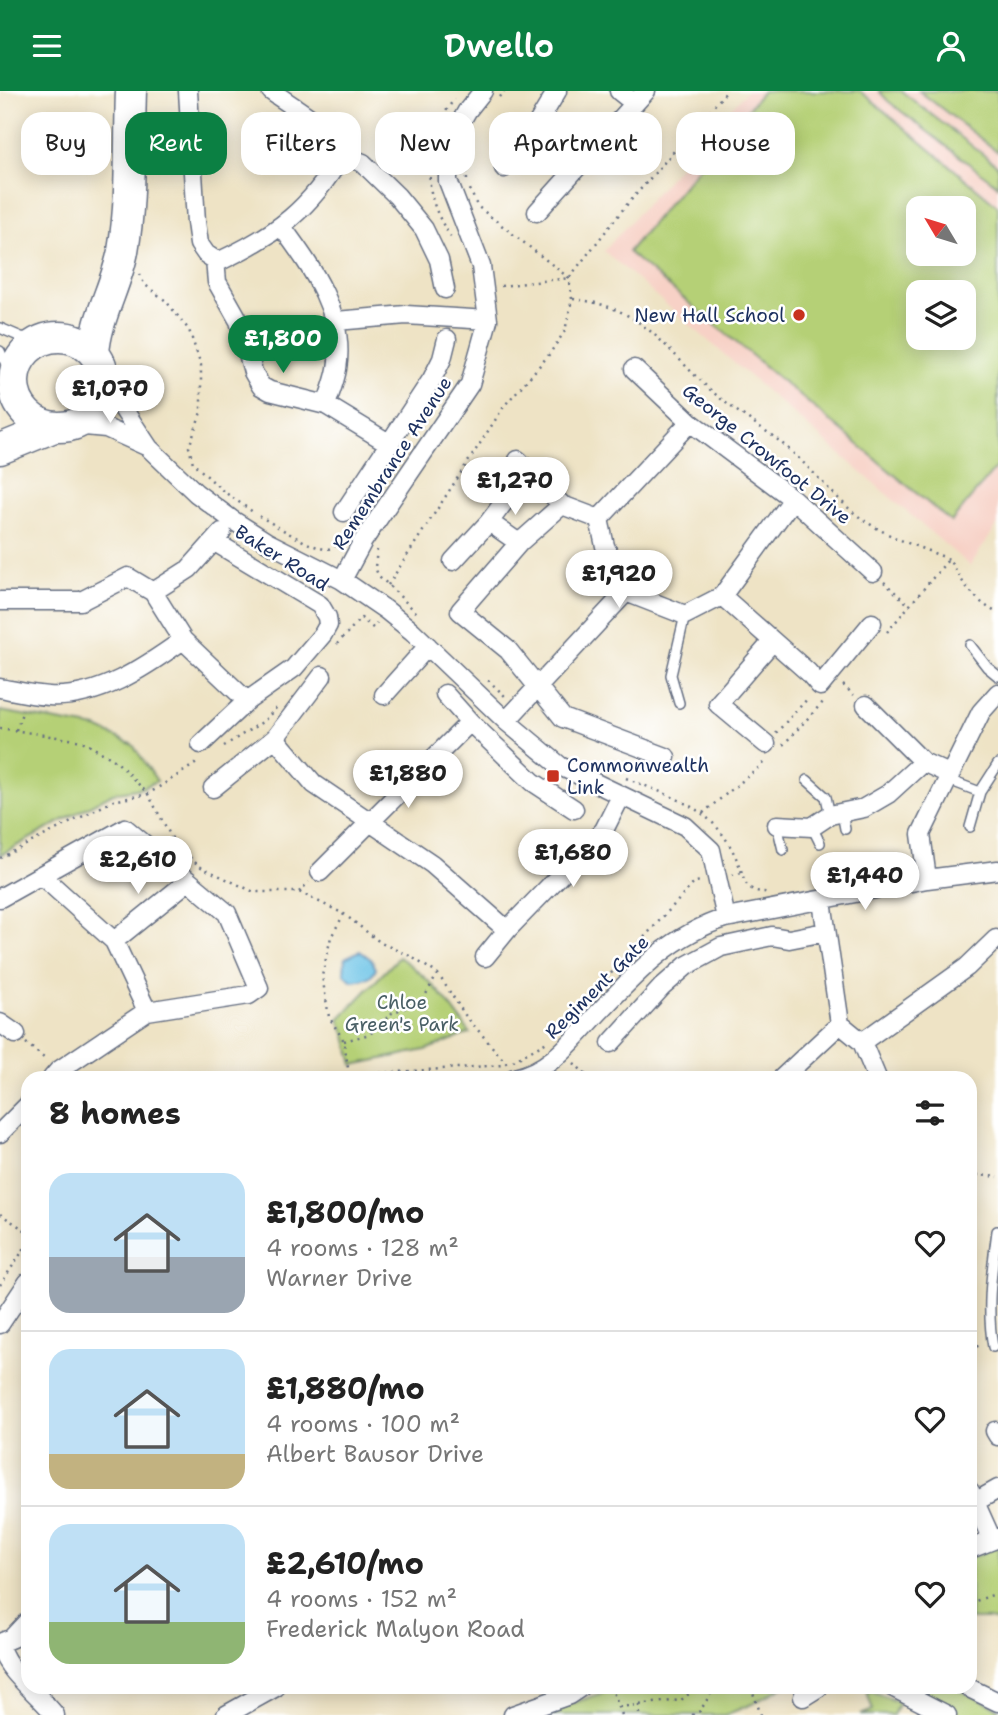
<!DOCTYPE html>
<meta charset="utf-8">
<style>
:root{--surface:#fff;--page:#f6f6f6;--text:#222;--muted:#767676;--line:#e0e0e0;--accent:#0b8043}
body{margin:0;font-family:"Shantell Sans",sans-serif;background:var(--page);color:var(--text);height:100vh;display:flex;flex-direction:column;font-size:26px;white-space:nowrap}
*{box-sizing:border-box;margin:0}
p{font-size:23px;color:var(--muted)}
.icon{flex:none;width:38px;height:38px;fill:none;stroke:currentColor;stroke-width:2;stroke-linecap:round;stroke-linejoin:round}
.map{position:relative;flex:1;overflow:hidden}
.panel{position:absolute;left:21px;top:980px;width:956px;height:623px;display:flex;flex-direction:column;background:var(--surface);border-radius:21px;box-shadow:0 4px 18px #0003}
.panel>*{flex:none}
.banner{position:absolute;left:21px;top:21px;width:957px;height:63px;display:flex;gap:14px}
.needle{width:46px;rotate:308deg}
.controls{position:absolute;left:906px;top:105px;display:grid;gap:14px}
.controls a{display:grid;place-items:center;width:70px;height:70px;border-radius:14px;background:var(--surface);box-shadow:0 4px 18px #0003;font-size:35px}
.price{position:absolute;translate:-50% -60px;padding:0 16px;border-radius:24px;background:#fff;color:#222;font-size:23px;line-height:46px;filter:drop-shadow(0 2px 4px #0008)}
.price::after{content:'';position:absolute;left:50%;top:42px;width:21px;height:16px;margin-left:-10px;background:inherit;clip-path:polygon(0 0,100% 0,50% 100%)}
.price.selected{background:var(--accent);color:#fff}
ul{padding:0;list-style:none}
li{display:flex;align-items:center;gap:21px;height:175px;padding:0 28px}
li+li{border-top:2px solid var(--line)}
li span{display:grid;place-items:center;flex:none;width:196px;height:140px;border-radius:21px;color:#555}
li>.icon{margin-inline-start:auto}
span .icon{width:84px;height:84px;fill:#fffc;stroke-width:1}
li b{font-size:30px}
h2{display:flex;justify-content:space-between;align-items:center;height:84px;padding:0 28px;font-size:30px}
.chip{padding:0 24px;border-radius:21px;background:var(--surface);box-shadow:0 4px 18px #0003;font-size:24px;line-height:63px}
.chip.selected{background:var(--accent);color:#fff}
header{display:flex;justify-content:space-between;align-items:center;height:91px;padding:0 28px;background:var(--accent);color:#fff;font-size:32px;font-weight:600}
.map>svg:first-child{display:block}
.built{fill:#f7d1c6;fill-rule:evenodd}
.green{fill:#b5d076;stroke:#68806a;stroke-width:2;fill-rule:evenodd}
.water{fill:#69c2e6;stroke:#4278a2;stroke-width:2}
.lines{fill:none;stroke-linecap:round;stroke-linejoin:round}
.service-casing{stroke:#656e82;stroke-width:12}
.minor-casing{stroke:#656e82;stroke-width:21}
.trunk-casing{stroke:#656e82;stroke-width:33}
.path{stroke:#656e82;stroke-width:2.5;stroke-dasharray:2 5;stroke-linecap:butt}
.service{stroke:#fff;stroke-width:9}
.minor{stroke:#fff;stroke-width:18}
.trunk{stroke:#fff;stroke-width:30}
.poi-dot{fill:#c8321e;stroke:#fff;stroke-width:2.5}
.labels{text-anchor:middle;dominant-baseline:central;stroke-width:5;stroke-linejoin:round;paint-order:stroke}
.poi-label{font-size:19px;fill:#1b2f5e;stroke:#fff;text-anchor:end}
.street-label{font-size:19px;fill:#1b2f5e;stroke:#fff}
.park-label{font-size:19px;fill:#495f65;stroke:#fff}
</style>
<header><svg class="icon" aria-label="menu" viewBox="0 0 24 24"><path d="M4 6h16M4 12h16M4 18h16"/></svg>Dwello<svg class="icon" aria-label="person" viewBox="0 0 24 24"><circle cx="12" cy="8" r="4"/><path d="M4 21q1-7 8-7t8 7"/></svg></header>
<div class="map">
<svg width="998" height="1624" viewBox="0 0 998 1624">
<rect width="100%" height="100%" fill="#fff"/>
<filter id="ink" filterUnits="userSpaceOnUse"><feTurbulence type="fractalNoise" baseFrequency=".0143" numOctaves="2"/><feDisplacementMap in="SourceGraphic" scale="14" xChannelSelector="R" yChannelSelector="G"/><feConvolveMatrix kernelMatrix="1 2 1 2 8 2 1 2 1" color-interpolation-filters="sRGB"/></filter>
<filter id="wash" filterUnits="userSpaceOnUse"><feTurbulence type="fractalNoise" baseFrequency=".00686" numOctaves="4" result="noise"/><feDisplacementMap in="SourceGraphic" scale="28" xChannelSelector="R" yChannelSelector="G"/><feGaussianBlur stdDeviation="1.57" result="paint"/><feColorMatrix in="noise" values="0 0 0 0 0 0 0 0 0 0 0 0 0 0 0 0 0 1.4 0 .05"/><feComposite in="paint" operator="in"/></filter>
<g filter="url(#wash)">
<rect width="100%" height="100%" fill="#eee3c5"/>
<path class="built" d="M747,0H998V433L970,475L604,160ZM919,117H964V163H919ZM919,201H964V247H919Z"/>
<path class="green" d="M763,0H860L998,115V374L951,431L628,161ZM919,117H964V163H919ZM919,201H964V247H919Z
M879,0H901L998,75V95L888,10Z
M919,0H998V61Z
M0,620L97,637L133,654L157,690L142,697L113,702L0,764Z
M399,866C429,886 450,912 470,942L425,959L353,974L346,945L339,928Z
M998,1455V1530L989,1528H970V1467Z
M619,1596H782L752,1613L725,1624H539Z
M897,1596H953L998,1617V1624H956Z
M866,1599L899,1611L893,1624H861L873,1619Z"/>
<path class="water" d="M360,860L372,869L376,878C370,888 363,889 352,890L344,882L345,867Z"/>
</g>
<g filter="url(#ink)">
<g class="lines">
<defs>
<path id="service" d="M0,237L21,246L44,248
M0,260L13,289
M970,554L987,576L998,585
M679,612L671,584L685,524
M946,688L980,701L998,673
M807,689L826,706L830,724
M842,722L845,738
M777,734L783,759
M812,736L820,752
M970,736L980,701
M993,1256C986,1216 992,1179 997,1140"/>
<path id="minor" d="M188,0L196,131L199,153L206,163L215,169H222C277,143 310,118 342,64C338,40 291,15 271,0
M619,0L634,12
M342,64L363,72L397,105L424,138L439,169L445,198
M504,77L533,40L557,0
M537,121L646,0
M282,136C312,177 346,224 337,278C335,290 330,302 326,314
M215,169L217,191L239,230L253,281L261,295L270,300L326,314L390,353
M336,230L406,224L488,229
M634,278L690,331L793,408L873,481
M104,289L149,357L196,402L231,428L267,451L342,489L386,519L412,540L506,630L560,675L685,735L711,759L726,827
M690,331L599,428L605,455L626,501L685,524L722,505L793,408
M74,334L106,337L146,355
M518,369L562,414L599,428
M562,414L519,452L460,520L508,559L563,627L666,666
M344,421L432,288L442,268L447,248
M489,431L519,452
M222,441L189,478L153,501L183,549L247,610
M453,470L489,431L514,398
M342,489L363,450L470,293L488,229L481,175L448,90V68L454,43L467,20L483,0
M722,505L808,581L820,595L872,532
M0,510H81L128,486L153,501
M0,597C16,600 33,604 49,605C98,608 144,577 183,549
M445,603L470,631L533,691L574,718
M384,604L428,555
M866,614L923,671
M506,630L626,501
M275,647L314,693L432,773L507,839
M201,653L247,610L294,577L323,543L328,534L327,526L320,514L215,451
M766,653L718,613L772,551
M213,697L275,647L322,585
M777,734L812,736L830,724L864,717L888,703L923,671L949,683
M320,781L470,631
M42,785L114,850L147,920
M927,788L921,743L981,621L998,602
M0,807L125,737L227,822L259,897L249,904L147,920L58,980L52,987
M822,810L840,933L862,951L877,987
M114,850L187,791
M485,866L507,839L604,739L621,705
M0,932L16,943
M862,951L967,876L996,848
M611,952L662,896L686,875L721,856L772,845L789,848L825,841
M514,987C552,980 575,946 601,919C638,880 673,843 726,827L927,788L998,779
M782,987L840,933
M0,1042L28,1014
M0,1233L28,1191
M995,1340L998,1345
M970,1400L992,1449
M975,1411L998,1398
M970,1458L998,1447
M0,1552L12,1547L28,1530
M0,1556C9,1583 38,1602 55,1624
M892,1596L947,1624
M967,1596L998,1611
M803,1606L819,1596
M226,1624L276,1596
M513,1624L569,1604L581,1596"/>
<path id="trunk" d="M14 291a45 45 0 1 1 90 0a45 45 0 1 1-90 0Z
M94,263C96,227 116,196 123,160C132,108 129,53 131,0
M0,358L54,336"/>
</defs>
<use href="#service" class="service-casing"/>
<use href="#minor" class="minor-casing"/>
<use href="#trunk" class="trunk-casing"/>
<path class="path" d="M499,6L504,0
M436,45L437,34L454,8
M466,66L467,90
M431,72C426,101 436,124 452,148
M140,183L144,193L166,210L189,239L201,274V321L189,356L193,372L223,400L253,421
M501,195L569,187L624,117L727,0
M573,208C649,216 667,264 720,307C740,324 764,337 784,354C809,375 829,400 853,421C881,444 916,455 949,468C959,488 977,513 998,522
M259,425C274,433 310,457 326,458C334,458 340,451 346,447
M377,459L375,476L378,484L417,522
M884,491L910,515
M388,494L505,314L548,265L565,240L572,208L569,187L477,115L469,96
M887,541L948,469
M337,553L361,527L373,537L377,532
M488,589L506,606
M843,594L854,604
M0,637L82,650L116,670L148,703L174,751L199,775L254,801H299L344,823L381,852L410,865L438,883L465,924L507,973
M16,639L23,619
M776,642L809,606
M783,654L824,610
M224,655L264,630L277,616
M626,687C684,711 720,718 742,782
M703,722L768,669
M0,767L113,710L148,703L200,670
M732,784L742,782C746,798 754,802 770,801
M299,801L309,791
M344,823L331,846L322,885L329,926L344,950L349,984
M592,903L695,791L701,790
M562,936L571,926
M344,950L370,943L392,922L422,910L437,884
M26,952L45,968
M513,970L547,951
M574,972L589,987
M303,987L504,974
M970,1083L998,1086
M0,1123L28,1141
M970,1154L971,1153
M0,1194L28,1152
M970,1258L983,1253
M970,1512L998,1502
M611,1596L622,1624
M751,1596L761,1624
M639,1614V1624
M619,1616L681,1609L698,1596
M692,1624L700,1620L715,1596"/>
<use href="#service" class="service"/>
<use href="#minor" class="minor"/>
<use href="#trunk" class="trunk"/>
</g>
</g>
<g class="poi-dot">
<circle cx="799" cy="224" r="7"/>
<rect x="546" y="678" width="14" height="14" rx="3.5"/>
</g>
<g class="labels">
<g class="poi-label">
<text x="785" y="224">New Hall School</text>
<text x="567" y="674" text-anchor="start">Commonwealth<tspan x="567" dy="22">Link</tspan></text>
</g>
<g class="street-label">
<text transform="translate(767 363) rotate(39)">George Crowfoot Drive</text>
<text transform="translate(392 372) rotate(-57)">Remembrance Avenue</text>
<text transform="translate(282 467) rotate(32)">Baker Road</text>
<text transform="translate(597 896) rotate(-45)">Regiment Gate</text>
</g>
<g class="park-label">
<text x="402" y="911">Chloe<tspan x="402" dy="22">Green's Park</tspan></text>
</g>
</g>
</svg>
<div class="controls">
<a><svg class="needle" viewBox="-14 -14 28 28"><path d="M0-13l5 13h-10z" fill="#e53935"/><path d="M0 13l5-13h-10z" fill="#767676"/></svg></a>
<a><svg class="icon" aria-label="layers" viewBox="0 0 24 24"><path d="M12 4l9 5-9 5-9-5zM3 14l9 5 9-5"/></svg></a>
</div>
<b class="price selected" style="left:283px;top:284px">£1,800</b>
<b class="price" style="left:110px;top:334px">£1,070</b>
<b class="price" style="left:515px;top:426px">£1,270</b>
<b class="price" style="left:619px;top:519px">£1,920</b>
<b class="price" style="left:408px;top:719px">£1,880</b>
<b class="price" style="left:573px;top:798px">£1,680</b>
<b class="price" style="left:138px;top:805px">£2,610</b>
<b class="price" style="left:865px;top:821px">£1,440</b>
<div class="banner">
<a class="chip">Buy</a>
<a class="chip selected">Rent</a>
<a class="chip">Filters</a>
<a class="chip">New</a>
<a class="chip">Apartment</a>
<a class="chip">House</a>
</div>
<section class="panel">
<h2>8 homes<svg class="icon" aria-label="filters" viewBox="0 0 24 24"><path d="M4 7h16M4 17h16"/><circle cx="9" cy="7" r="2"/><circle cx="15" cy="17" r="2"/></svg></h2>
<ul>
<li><span style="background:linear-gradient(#bfe0f5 60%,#9aa5b1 0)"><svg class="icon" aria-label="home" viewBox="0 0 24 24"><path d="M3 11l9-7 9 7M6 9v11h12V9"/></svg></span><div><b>£1,800/mo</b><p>4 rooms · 128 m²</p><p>Warner Drive</p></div><svg class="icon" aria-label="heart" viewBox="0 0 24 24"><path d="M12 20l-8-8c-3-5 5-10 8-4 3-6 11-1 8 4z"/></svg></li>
<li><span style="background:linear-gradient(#bfe0f5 75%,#c2b280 0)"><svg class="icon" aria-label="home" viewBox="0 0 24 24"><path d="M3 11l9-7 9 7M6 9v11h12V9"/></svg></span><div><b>£1,880/mo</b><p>4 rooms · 100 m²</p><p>Albert Bausor Drive</p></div><svg class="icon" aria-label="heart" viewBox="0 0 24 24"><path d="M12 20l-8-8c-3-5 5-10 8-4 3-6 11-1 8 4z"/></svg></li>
<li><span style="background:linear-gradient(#bfe0f5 70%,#8fb573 0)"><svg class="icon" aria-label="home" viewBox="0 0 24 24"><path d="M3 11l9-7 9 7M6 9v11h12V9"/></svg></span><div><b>£2,610/mo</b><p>4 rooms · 152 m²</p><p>Frederick Malyon Road</p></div><svg class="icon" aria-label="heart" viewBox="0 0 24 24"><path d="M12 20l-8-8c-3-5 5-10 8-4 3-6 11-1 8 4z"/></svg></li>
</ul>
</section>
</div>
